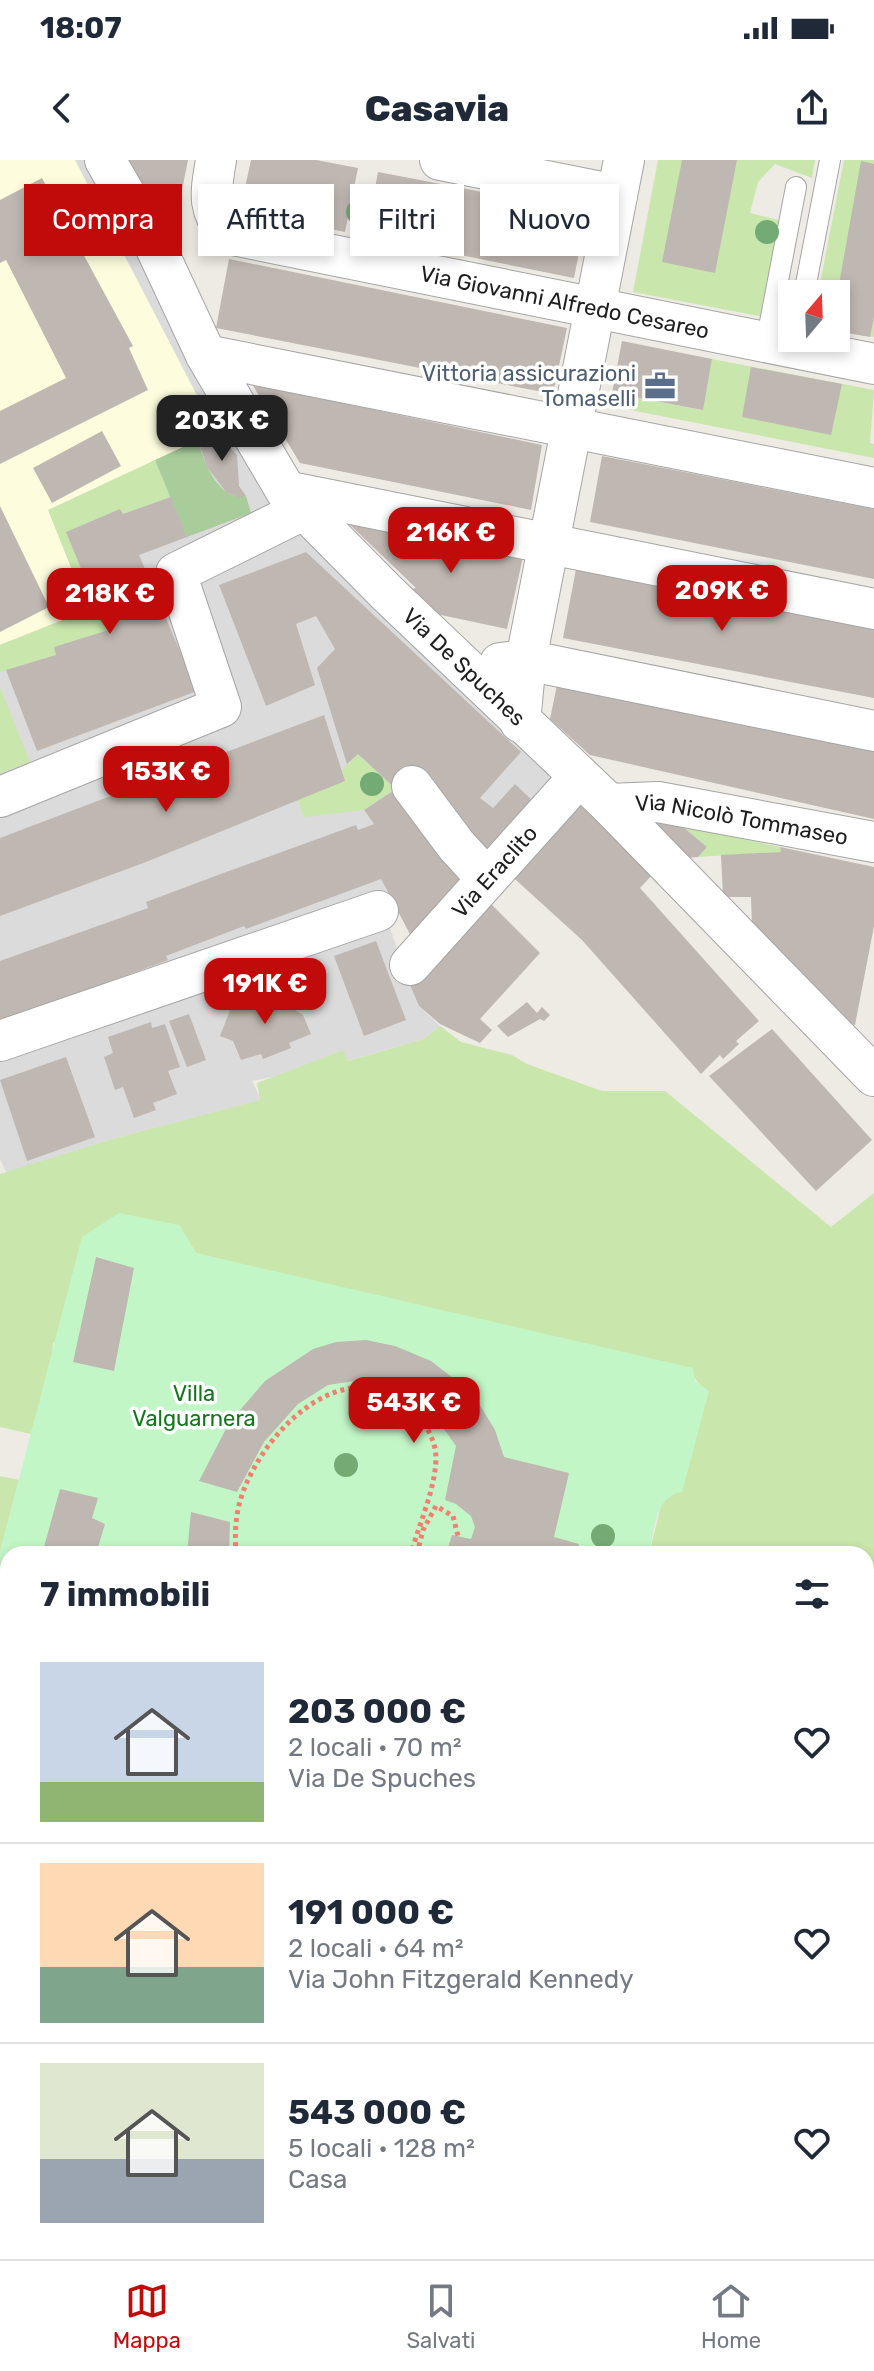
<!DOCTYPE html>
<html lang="it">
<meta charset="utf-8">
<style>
:root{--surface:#fff;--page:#f6f6f7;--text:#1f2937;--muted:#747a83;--line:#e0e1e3;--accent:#c10b0a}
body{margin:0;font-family:Rubik,sans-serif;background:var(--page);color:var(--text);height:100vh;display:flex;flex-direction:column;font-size:30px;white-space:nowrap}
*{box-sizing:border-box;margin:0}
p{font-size:26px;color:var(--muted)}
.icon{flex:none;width:44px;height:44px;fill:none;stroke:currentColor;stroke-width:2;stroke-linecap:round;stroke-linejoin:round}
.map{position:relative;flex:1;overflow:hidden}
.details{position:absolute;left:0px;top:1386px;width:874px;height:714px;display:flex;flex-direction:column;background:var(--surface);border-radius:24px 24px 0 0;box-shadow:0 4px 12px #0003}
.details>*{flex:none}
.top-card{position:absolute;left:24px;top:24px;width:826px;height:72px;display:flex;gap:16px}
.needle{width:52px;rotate:19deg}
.tools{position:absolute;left:778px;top:120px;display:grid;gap:16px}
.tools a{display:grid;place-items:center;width:72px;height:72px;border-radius:0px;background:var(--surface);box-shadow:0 4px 12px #0003;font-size:40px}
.price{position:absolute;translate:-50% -68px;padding:0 18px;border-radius:16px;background:var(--accent);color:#fff;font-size:26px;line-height:52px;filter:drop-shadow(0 2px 4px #0008)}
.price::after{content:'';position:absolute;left:50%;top:48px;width:24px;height:18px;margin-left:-12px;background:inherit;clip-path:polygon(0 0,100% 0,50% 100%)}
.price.selected{background:#222;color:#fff}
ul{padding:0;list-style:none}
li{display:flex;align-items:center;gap:24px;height:200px;padding:0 40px}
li+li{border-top:2px solid var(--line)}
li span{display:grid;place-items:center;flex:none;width:224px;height:160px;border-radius:0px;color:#555}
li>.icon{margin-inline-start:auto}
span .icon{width:96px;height:96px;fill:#fffc;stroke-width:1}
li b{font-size:34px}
h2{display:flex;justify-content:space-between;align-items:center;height:96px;padding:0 40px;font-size:34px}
.chip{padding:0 28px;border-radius:0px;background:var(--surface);box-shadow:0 4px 12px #0003;font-size:28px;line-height:72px}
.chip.selected{background:var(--accent);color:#fff}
.status{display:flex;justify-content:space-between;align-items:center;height:56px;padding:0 40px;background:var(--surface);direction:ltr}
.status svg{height:22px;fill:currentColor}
header{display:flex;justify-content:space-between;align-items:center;height:104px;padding:0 40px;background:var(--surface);font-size:36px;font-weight:800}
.tabs{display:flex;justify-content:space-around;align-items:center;height:112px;border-top:2px solid var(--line);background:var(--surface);font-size:22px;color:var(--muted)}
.tabs a{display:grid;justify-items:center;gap:4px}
.tabs .selected{color:var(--accent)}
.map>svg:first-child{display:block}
.residential{fill:#dcdbdb}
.education{fill:#fdfdde}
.grass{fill:#c9e6ac}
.forest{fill:#a9cc9b}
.park{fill:#c3f6c7}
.building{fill:#bfb7b1}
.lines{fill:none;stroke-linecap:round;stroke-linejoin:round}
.service-casing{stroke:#a5a5a5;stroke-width:22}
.minor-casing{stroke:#a5a5a5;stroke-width:42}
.tertiary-casing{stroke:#a5a5a5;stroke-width:46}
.path{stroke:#f27f71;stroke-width:5;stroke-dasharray:4 4;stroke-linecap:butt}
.service{stroke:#fff;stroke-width:20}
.minor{stroke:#fff;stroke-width:40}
.tertiary{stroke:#fff;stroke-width:44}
.tree{fill:#74ab75}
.labels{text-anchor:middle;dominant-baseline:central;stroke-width:7;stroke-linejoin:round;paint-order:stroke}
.street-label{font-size:22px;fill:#1e1e1e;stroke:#fff}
.service-label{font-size:22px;fill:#4e5e75;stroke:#fff;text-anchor:end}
.park-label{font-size:22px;fill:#11771a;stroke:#fff}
</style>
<div class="status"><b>18:07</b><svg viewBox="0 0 49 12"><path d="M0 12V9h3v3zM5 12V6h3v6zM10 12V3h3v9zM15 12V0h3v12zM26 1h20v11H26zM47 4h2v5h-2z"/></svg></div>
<header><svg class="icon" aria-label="back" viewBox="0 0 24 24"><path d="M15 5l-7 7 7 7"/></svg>Casavia<svg class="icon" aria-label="share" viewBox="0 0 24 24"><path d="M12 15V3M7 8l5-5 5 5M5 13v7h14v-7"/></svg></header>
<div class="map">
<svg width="874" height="2099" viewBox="0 0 874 2099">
<rect width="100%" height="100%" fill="#eeebe4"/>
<path class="residential" d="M0,0H101L278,337L563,625L483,714L364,650L374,664L363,668L387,733L379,737L410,825L419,846L440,866L424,879L347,901L343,890L276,916L252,921L261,940L116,978L7,1013L0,999Z"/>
<path class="education" d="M0,0H75L216,272L49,350L88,450L0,485Z"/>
<path class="grass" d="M658,0H815L812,18L775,4L758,22L750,53L782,61L764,157L633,132Z
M844,0H874V177L836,171V134H818Z
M712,199L874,230L870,283L874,284V298L610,246L612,233L702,250Z
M155,300L171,337L123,354L120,349L66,372L99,451L104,449L112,469L54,487L56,495L0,512V485L88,450L48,350Z
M0,527L30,602L0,613Z
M358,594L396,629L364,650L304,657L297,638L344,621L342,610Z
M682,666L780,687L781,692L698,697L707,687Z
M440,866L461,882L512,895L527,904L602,931H665L831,1067L874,1033V1834L866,1843V1394H649L662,1342L675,1333L708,1231L702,1228L692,1214L196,1093L179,1065L53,1183L51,1206L31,1274L0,1267V1014L116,978L260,940L257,923L343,890L348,901L424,879Z
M0,1316L19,1320L0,1392Z
M0,1536L8,1538V1725L0,1710Z
M8,1728V2092H640L633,2099H0V1732Z"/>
<path class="forest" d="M198,280C203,301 219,342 246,336L251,353L187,377L155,300Z"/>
<path class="park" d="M119,1053L179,1065L196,1093L693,1208L695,1221L709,1231L682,1332C655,1334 654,1373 649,1394H8V1538L0,1536V1392L82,1077Z"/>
<path class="building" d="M126,0H188L180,40L143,33Z
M251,0H316L358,8L345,72L240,51Z
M682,0H737L715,113L662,102Z
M861,1L874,4V157L870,177L836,171V141Z
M378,12L587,52L574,118L366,76Z
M42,18L133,186L129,188L148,230L0,304V251L66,218L6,100L0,103V40Z
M229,99L567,168L553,234L216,168Z
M622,181L712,199L703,250L612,233Z
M751,207L842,224L831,275L742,257Z
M252,224L542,285L531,350L300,303Z
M102,271L121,306L52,343L33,308Z
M216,272L237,295L239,326L246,336L239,338L226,332L207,307L198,280Z
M602,296L874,349V419L590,362Z
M171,337L187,377L139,395L197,531L37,591L6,510L56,495L54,487L112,469L104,449L99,452L66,372L120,349L123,354Z
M0,346L49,447L0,472Z
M346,361L523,397L507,469L427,452L406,430L416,428Z
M306,392L521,592L480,638L493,648L515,624L536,644L413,780L381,719L246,769L244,766L166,796L168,800L0,862V801L148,748L146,742L226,712L356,665L358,670L374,664L364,650L396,629L358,594L347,604L317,508L335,489L316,456L296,464L315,525L266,546L219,425Z
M576,409L874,466V538L563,478Z
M557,525L874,588V659L590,595L550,559Z
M324,555L345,621L146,702L0,756V678Z
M570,636L654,713L640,728L759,861L736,881L739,884L723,899L720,895L701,914L582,780L505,710Z
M676,661L707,687L698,697L687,698L651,662Z
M780,687L874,707V766L855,865L842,862L752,767L751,737H723L721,695L781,692Z
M485,738L540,793L480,859L492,870L480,883L440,864L419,846L410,825Z
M376,781L406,860L364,876L334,796Z
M269,833L280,841L286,833L295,836V850L303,855L311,874L289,883L291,888L263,899L261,894L241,900L233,881L220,876L234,840L247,846L249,840Z
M527,842L537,853L542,847L550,855L544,861L540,859L508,877L497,866Z
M189,854L206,900L187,907L169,861Z
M151,862L152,868L165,864L180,907L168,911L177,934L153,943L156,950L134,958L123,927L115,930L104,897L113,893L108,877Z
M772,869L872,980L816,1031L709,916Z
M66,897L95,977L27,1001L0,920Z
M96,1097L134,1108L114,1211L73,1202Z
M366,1180L395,1186L431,1201L453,1218L478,1242L495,1270L504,1297L569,1313L554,1377L579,1384L577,1394H446L452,1375L471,1379L475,1367L471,1356L456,1344L445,1340L456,1286L429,1248L407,1233L367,1219L328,1225L298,1244L264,1282L237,1332L199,1321L229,1263L265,1221L313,1189L336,1182Z
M60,1329L98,1338L92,1358L105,1364L96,1394H42Z
M191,1352L230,1362L229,1394H187Z
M0,1440L8,1442V1490L0,1488Z
M730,2092H758L776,2099H726Z"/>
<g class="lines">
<defs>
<path id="service" d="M804,134L830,0
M766,183L796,27"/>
<g id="minor">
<path id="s1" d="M105,0L156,88L206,195L286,331L387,433L609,644L874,916"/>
<path id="s2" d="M216,0C211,32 206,48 228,74L874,204"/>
<path d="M440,0L617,35"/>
<path d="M206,195L874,328"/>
<path d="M286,331L874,449"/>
<path d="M500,503L526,500L874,571"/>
<path d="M520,562L526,500L624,0"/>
<path d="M412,626L456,685L487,719"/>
<path d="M0,637L221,547L176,413L303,350"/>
<path id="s3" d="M609,644L658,642L874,682"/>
<path id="s4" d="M410,805L578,618"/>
<path d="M0,881L378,751"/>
</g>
<path id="tertiary" d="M866,1884L874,1875
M675,2099L680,2092"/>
</defs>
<use href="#service" class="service-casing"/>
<use href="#minor" class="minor-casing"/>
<use href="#tertiary" class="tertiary-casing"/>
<path class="path" d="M236,1394C235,1378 235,1361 239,1345C256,1277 345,1184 413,1250C426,1263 436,1281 436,1299C435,1330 419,1364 411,1394
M417,1394L423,1370L436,1346L453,1356L458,1376"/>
<use href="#service" class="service"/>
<use href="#minor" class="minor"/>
<use href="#tertiary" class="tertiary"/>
</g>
<g class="tree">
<circle cx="358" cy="52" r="12"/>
<circle cx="767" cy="72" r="12"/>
<circle cx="372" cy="624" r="12"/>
<circle cx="346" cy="1305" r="12"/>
<circle cx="603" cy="1376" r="12"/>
</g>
<defs>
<symbol id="office-bare" viewBox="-9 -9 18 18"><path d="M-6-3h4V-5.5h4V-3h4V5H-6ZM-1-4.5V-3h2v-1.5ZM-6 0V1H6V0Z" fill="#5c6f8a" stroke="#fff" stroke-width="2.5" paint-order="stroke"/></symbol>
</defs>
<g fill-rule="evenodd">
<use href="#office-bare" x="638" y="204" width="44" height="44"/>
</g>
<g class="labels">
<g class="street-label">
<text stroke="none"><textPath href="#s2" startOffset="422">Via Giovanni Alfredo Cesareo</textPath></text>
<text stroke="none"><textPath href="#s1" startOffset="628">Via De Spuches</textPath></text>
<text stroke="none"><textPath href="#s3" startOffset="134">Via Nicolò Tommaseo</textPath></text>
<text stroke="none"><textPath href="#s4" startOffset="126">Via Eraclito</textPath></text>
</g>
<g class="service-label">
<text x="636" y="213">Vittoria assicurazioni<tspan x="636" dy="25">Tomaselli</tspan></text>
</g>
<g class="park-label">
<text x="194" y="1233">Villa<tspan x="194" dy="25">Valguarnera</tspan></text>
</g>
</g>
</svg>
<div class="tools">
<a><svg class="needle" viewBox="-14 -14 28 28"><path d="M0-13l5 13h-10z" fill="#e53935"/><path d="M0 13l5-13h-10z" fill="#747a83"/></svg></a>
</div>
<b class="price selected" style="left:222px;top:303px">203K €</b>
<b class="price" style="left:451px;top:415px">216K €</b>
<b class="price" style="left:722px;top:473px">209K €</b>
<b class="price" style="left:110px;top:476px">218K €</b>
<b class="price" style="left:166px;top:654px">153K €</b>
<b class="price" style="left:265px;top:866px">191K €</b>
<b class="price" style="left:414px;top:1285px">543K €</b>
<div class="top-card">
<a class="chip selected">Compra</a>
<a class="chip">Affitta</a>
<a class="chip">Filtri</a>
<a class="chip">Nuovo</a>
</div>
<section class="details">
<h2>7 immobili<svg class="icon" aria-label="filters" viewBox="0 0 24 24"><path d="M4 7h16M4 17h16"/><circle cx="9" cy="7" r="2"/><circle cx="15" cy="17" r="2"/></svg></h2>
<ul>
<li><span style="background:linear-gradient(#c9d6e8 75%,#8fb573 0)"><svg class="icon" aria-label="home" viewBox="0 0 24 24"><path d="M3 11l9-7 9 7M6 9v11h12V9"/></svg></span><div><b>203 000 €</b><p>2 locali · 70 m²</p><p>Via De Spuches</p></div><svg class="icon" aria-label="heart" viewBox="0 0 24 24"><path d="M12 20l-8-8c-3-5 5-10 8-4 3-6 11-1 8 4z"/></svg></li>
<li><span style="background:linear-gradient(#ffd9b3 65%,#7fa58c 0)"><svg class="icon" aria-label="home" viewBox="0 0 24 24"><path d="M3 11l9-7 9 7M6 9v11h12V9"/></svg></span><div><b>191 000 €</b><p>2 locali · 64 m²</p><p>Via John Fitzgerald Kennedy</p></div><svg class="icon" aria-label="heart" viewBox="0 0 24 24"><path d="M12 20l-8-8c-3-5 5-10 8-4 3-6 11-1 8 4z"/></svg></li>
<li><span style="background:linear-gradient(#dfe7d0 60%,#9aa5b1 0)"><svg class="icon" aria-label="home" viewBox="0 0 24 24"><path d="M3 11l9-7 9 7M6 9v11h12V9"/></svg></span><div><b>543 000 €</b><p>5 locali · 128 m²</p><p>Casa</p></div><svg class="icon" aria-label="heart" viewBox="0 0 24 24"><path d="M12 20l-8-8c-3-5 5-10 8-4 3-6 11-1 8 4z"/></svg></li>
</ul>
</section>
</div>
<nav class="tabs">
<a class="selected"><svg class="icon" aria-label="map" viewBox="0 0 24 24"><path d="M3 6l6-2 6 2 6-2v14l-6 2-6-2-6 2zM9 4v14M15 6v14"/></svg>Mappa</a>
<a><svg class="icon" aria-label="saved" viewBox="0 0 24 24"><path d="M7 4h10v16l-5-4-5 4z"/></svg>Salvati</a>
<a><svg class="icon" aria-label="home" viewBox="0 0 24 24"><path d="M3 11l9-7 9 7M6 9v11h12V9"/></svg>Home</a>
</nav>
